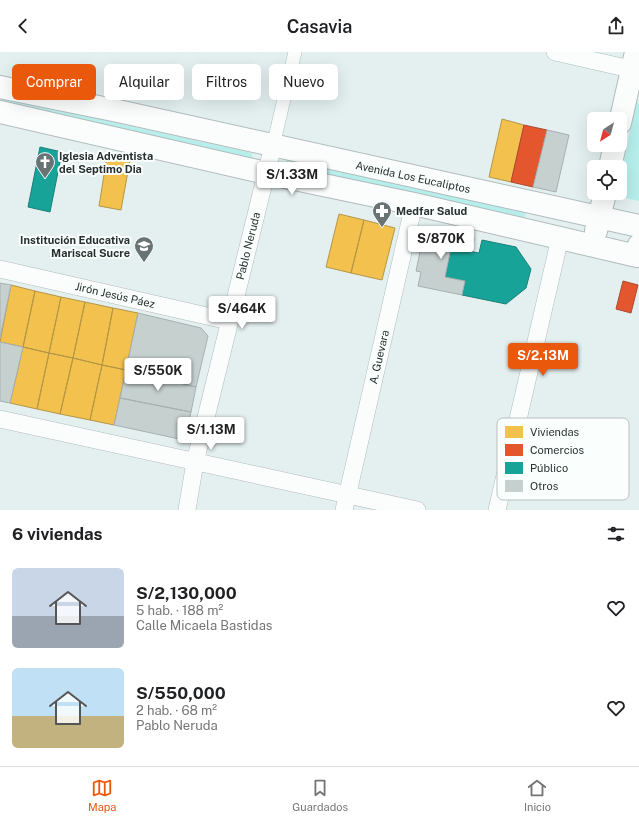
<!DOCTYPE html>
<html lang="es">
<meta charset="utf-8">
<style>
:root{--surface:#fff;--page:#f6f6f6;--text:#202124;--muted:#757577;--line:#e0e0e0;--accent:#ea580c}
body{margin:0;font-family:"Public Sans",sans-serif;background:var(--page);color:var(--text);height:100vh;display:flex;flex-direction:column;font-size:15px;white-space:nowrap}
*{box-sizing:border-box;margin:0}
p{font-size:13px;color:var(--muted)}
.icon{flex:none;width:22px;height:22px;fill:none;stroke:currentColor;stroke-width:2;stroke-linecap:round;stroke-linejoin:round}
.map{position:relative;height:458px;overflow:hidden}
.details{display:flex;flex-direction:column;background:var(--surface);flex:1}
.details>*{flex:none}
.banner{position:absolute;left:12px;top:12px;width:400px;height:36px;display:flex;gap:8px}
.needle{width:26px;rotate:216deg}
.buttons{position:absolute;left:587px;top:60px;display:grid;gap:8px}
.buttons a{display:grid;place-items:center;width:40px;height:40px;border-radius:6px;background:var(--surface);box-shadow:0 4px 16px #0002;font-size:20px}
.price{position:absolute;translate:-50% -34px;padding:0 9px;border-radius:4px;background:#fff;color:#222;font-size:13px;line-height:26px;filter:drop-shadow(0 1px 2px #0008)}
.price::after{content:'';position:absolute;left:50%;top:24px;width:12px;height:9px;margin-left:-6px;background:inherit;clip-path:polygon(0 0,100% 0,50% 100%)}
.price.on{background:var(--accent);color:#fff}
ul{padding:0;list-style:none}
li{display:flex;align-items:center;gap:12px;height:100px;padding:0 12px}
li span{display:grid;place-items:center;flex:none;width:112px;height:80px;border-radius:6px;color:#555}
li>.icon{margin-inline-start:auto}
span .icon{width:48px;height:48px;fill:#fffc;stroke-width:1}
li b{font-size:17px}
h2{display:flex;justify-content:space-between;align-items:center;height:48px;padding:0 12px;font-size:17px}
.chip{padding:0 14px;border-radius:6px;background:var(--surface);box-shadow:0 4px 16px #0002;font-size:14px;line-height:36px}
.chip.on{background:var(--accent);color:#fff}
header{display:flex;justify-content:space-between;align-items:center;height:52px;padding:0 12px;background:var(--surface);font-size:18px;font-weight:600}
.menu{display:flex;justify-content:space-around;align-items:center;height:56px;border-top:1px solid var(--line);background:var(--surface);font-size:11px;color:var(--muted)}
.menu a{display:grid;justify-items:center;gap:2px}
.menu .on{color:var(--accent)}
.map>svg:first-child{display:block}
.green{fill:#b6eeec}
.homes{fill:#f2c14e;stroke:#b59645}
.shops{fill:#e4572e;stroke:#ab4b2e}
.public{fill:#17a398;stroke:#1c8078}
.building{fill:#c6d0cf;stroke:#a7b0b0}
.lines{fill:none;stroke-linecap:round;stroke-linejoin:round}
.pedestrian-casing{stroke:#b1bbbb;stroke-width:14}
.minor-casing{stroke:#b1bbbb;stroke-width:18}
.secondary-casing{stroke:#b1bbbb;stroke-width:24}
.pedestrian{stroke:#fbfdfd;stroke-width:13}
.minor{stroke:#fbfdfd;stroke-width:17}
.secondary{stroke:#fbfdfd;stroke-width:22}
.labels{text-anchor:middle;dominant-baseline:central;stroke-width:4;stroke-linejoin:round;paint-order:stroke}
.poi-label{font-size:11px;font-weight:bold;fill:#27302f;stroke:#fafffe;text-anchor:start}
.street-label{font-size:11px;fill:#27302f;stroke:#fafffe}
.key{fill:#fafffe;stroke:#bbc1c0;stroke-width:1}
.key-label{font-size:11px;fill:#27302f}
</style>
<header><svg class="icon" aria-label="back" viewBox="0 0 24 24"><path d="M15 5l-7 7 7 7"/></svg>Casavia<svg class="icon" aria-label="share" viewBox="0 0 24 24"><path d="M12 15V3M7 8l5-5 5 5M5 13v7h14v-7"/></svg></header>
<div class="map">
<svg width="639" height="458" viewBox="0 0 639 458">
<rect width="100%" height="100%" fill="#e4f0f0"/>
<path class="green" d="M0,45L251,101L253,106L249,109L0,53Z
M636,50L639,51V149L617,144V141H620V128Z
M287,106L526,159L524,168L284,118Z"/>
<path class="homes" d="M502,67L524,73L511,130L489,125Z
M107,104L130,108L121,158L99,154Z
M339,162L364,168L351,221L326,215Z
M364,168L395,176L382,228L351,221Z
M11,233L35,239L23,295L0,290Z
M35,239L61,245L49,301L23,295Z
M61,245L85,250L73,306L49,301Z
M85,250L113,256L102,313L73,306Z
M113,256L138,261L126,318L102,313Z
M23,295L49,301L37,357L10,351Z
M49,301L73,306L60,362L37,357Z
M73,306L102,313L90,368L60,362Z
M102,313L126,318L114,373L90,368Z"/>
<path class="shops" d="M524,73L547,78L533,135L511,130Z
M623,229L638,233L631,261L616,257Z"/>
<path class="public" d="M40,95L62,100L50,160L28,155Z
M482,188L516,195L531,217L526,236L506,252L462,243L465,229L445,225L451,196L479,201Z"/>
<path class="building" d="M547,78L569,83L556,140L533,135Z
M425,176L474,186L472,200L451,196L445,225L465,229L462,243L418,234L421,220L416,219Z
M0,231L11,233L0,286Z
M138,261L201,276L208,284L196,335L126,318Z
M0,290L23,295L10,351L0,349Z
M126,318L196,335L191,360L120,346Z
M120,346L191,360L184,388L114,373Z"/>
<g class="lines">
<defs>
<path id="pedestrian" d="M273,94L295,0"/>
<path id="minor" d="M555,0L639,19
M0,217L229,269
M0,367L417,458
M187,458L195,410L273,94
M344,458L414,152
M497,458L560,186"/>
<path id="secondary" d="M0,35L118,59L639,174
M0,60L266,121L414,152L637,204L639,193
M620,71L636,0
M610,115L615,93
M596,179L605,141"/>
</defs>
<use href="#pedestrian" class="pedestrian-casing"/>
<use href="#minor" class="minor-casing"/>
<use href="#secondary" class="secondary-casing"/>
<use href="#pedestrian" class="pedestrian"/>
<use href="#minor" class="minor"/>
<use href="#secondary" class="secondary"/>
</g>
<defs>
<symbol id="church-pin" viewBox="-11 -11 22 30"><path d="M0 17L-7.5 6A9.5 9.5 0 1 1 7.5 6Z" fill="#697373" stroke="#fafffe"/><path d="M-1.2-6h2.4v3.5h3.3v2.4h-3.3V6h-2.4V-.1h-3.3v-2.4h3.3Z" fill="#fff"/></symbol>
<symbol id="pharmacy-pin" viewBox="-11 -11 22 30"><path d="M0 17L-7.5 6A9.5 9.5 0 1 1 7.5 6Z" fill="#697373" stroke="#fafffe"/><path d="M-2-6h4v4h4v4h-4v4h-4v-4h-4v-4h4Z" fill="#fff"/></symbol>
<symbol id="school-pin" viewBox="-11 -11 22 30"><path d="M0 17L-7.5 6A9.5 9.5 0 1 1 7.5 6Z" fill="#697373" stroke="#fafffe"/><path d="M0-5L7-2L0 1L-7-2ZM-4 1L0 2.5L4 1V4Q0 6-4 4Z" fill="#fff"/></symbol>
</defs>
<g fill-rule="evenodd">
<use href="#church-pin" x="34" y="99" width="22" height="30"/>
<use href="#pharmacy-pin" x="371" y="148" width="22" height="30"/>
<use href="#school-pin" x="133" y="183" width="22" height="30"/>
</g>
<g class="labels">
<g class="poi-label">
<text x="59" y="104">Iglesia Adventista<tspan x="59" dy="13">del Septimo Dia</tspan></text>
<text x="396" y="159">Medfar Salud</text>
<text x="130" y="188" text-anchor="end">Institución Educativa<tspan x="130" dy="13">Mariscal Sucre</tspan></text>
</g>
<g class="street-label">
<text transform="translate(413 125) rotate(12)">Avenida Los Eucaliptos</text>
<text transform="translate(248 194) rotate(-76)">Pablo Neruda</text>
<text transform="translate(115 243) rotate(13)">Jirón Jesús Páez</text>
<text transform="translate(379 305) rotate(-77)">A. Guevara</text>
</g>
</g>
<rect x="497" y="366" width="132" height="82" rx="6" class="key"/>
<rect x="505" y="374" width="18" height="12" fill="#f2c14e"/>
<rect x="505" y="392" width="18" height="12" fill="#e4572e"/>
<rect x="505" y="410" width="18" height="12" fill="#17a398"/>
<rect x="505" y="428" width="18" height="12" fill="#c6d0cf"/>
<g class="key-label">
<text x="530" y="384">Viviendas</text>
<text x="530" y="402">Comercios</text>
<text x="530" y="420">Público</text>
<text x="530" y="438">Otros</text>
</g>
</svg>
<div class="buttons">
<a><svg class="needle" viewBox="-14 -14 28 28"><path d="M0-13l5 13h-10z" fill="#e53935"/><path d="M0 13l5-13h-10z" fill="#757577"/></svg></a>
<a><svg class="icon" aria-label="locate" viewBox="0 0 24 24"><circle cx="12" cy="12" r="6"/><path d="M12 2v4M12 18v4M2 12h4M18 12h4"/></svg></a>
</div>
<b class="price" style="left:292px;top:144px">S/1.33M</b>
<b class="price" style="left:441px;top:208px">S/870K</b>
<b class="price" style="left:242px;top:278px">S/464K</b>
<b class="price on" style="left:543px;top:325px">S/2.13M</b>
<b class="price" style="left:158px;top:340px">S/550K</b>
<b class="price" style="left:211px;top:399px">S/1.13M</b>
<div class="banner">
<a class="chip on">Comprar</a>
<a class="chip">Alquilar</a>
<a class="chip">Filtros</a>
<a class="chip">Nuevo</a>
</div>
</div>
<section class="details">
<h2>6 viviendas<svg class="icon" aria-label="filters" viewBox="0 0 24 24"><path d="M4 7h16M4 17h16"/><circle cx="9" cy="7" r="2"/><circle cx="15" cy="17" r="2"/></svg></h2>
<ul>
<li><span style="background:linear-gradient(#c9d6e8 60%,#9aa5b1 0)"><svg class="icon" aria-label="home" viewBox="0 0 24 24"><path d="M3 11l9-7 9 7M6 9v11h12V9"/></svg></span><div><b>S/2,130,000</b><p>5 hab. · 188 m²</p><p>Calle Micaela Bastidas</p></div><svg class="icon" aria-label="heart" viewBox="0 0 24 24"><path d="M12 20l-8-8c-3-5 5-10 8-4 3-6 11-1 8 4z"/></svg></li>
<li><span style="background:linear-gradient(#bfe0f5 60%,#c2b280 0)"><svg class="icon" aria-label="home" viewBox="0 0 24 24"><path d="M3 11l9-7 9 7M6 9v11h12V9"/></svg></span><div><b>S/550,000</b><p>2 hab. · 68 m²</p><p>Pablo Neruda</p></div><svg class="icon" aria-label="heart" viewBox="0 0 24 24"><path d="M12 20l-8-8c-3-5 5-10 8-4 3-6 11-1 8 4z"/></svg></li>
</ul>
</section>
<nav class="menu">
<a class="on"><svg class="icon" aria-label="map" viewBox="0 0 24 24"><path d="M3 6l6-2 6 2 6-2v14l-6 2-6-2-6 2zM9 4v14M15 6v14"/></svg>Mapa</a>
<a><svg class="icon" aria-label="saved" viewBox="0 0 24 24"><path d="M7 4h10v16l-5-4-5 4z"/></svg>Guardados</a>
<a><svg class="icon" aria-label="home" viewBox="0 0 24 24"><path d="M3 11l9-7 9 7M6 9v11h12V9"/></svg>Inicio</a>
</nav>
